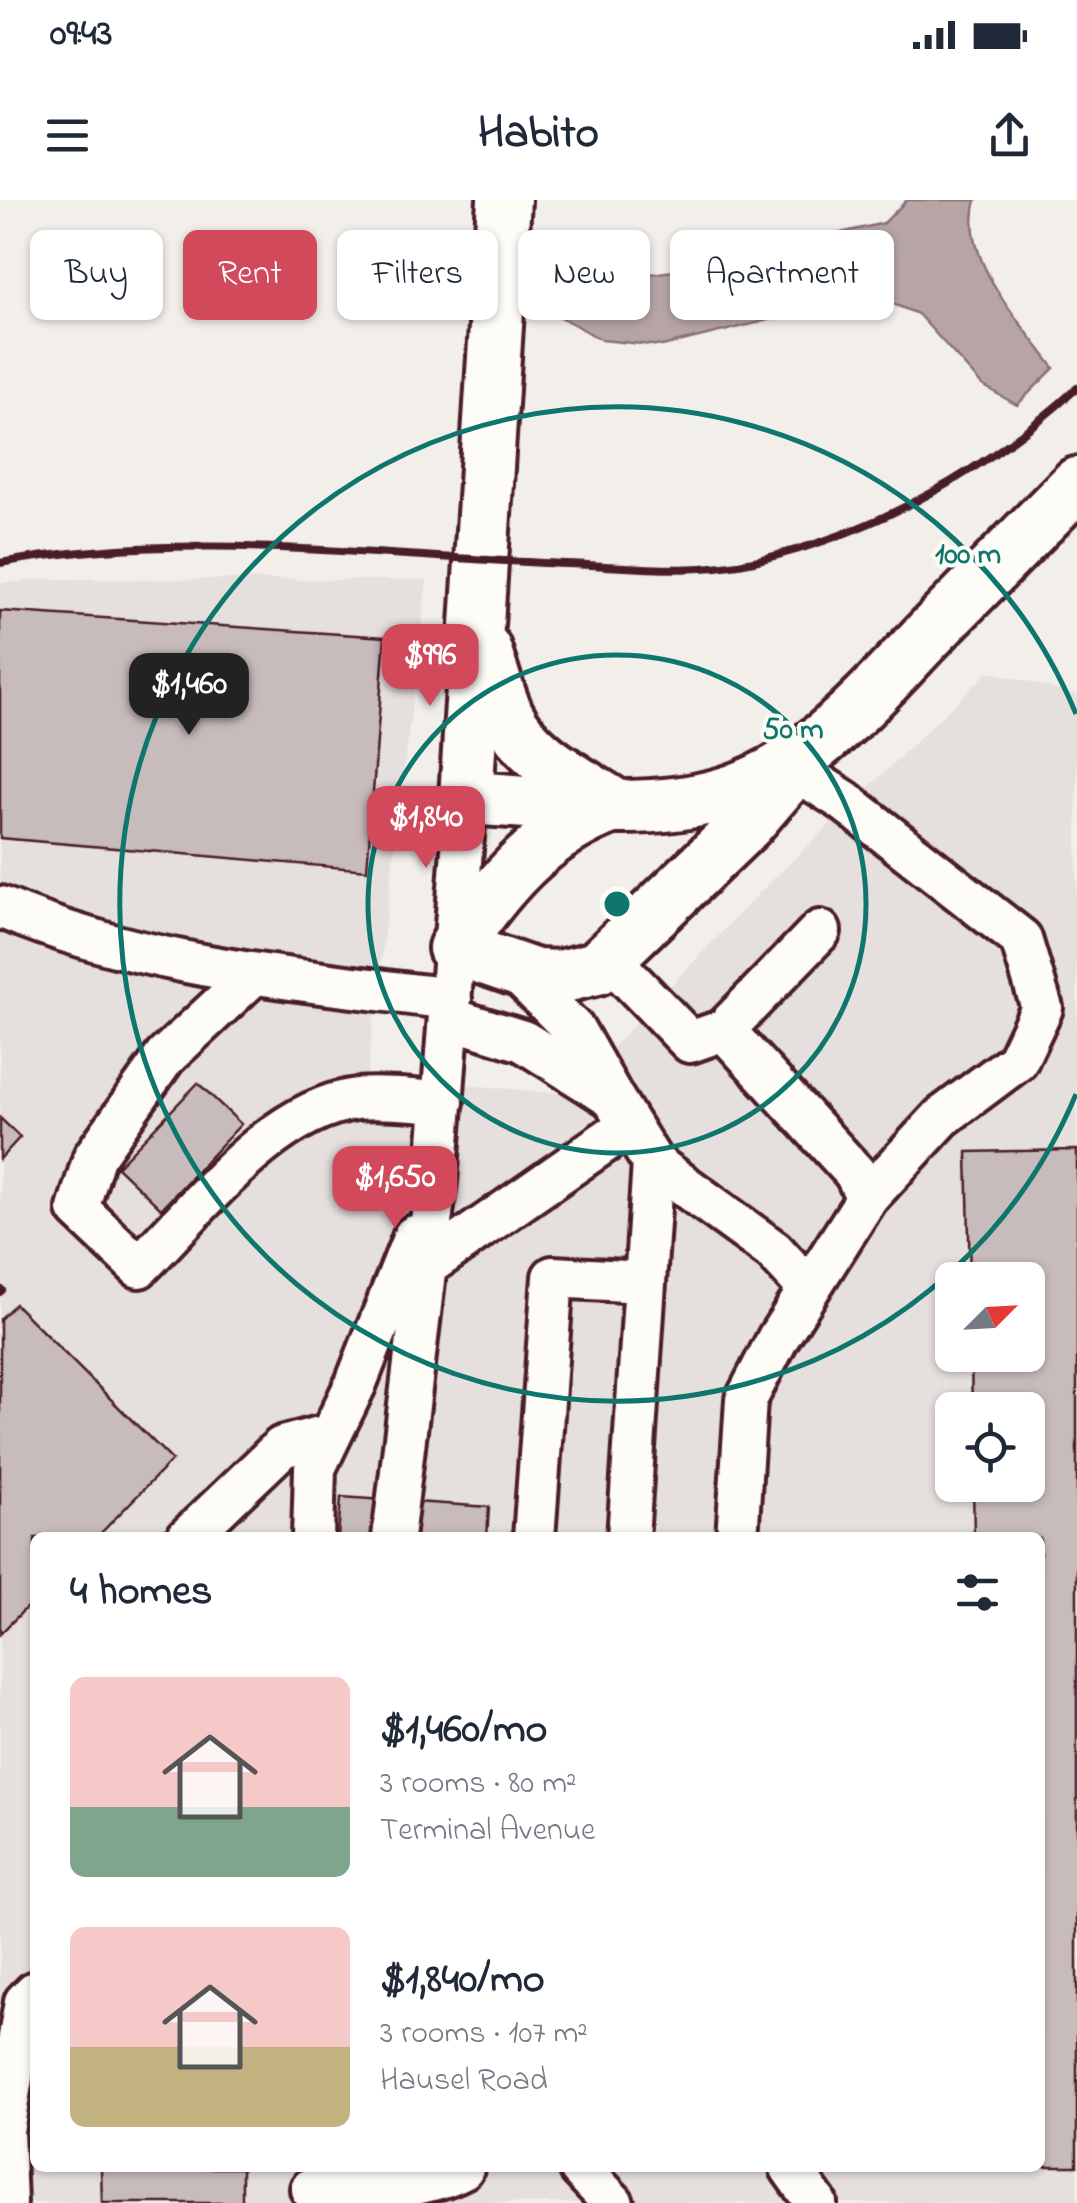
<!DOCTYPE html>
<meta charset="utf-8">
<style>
:root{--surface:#fff;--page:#f6f6f7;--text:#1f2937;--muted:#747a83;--accent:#d1495b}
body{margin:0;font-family:"Indie Flower",sans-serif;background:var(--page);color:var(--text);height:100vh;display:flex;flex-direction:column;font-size:38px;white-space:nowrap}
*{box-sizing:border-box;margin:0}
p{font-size:32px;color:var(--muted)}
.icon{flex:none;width:55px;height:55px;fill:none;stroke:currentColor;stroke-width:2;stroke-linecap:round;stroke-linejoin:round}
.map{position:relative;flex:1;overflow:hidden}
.details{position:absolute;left:30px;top:1332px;width:1015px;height:640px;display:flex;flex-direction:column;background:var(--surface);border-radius:15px;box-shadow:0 2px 8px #0004}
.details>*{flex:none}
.guide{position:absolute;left:30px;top:30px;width:1018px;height:90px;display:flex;gap:20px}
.needle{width:65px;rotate:66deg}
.controls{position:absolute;left:935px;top:1062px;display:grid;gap:20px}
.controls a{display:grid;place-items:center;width:110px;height:110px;border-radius:15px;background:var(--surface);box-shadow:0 2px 8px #0004;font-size:50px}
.price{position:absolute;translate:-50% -85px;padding:0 22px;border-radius:20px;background:var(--accent);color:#fff;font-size:32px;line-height:65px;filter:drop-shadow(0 2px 5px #0008)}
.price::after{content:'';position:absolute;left:50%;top:60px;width:30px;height:22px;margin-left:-15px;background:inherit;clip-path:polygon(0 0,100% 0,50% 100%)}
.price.active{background:#222;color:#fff}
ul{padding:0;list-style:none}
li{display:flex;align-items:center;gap:30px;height:250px;padding:0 40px}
li span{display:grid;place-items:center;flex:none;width:280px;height:200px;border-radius:15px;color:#555}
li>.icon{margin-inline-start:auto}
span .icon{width:120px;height:120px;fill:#fffc;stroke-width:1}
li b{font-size:42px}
h2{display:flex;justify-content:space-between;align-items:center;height:120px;padding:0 40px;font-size:42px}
.chip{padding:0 35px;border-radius:15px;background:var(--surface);box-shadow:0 2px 8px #0004;font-size:35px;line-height:90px}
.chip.active{background:var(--accent);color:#fff}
.status{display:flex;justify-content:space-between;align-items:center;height:70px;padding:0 50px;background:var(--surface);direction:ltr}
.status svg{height:28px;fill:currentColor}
header{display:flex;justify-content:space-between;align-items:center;height:130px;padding:0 40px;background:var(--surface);font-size:45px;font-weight:700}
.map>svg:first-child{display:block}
.built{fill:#e5dfdd;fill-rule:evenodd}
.water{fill:#b7a5a6;stroke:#8b6f75;stroke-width:2.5}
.building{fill:#c8bbbb;stroke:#4a1f2b;stroke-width:2.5}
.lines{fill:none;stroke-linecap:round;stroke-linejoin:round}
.minor-casing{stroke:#4a1f2b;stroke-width:48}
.major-casing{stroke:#4a1f2b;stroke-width:60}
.minor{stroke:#fdfcf7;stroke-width:40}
.major{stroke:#fdfcf7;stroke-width:52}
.rail{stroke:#4a1f2b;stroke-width:8}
.ring{fill:none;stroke:#0f766e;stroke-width:5}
.centre{fill:#0f766e;stroke:#fdfcf7;stroke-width:5}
.ring-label{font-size:30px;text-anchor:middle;font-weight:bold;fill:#0f766e;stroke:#fdfcf7;stroke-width:8;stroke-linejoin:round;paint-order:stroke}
</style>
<div class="status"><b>09:43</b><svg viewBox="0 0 49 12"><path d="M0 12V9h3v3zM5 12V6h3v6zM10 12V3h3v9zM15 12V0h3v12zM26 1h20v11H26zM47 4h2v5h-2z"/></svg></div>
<header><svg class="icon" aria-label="menu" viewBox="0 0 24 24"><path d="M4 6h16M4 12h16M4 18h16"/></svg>Habito<svg class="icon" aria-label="share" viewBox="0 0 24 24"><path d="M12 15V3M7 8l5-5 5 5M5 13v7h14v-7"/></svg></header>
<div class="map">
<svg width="1077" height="2003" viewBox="0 0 1077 2003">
<rect width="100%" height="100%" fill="#f2efeb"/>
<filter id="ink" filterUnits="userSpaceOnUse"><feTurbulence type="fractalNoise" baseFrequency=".01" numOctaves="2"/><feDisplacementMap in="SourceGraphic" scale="20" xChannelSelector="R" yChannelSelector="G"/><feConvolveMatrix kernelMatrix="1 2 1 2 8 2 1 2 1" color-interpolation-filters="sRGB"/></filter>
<g filter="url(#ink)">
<path class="built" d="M43,379L427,380L367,876L568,894L759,693L989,471L1077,495V2003H0V383ZM952,1080H1028V1155H952ZM952,1210H1028V1285H952ZM35,1338H1040V1968H35Z"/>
<path class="water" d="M907,0H976C959,60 1022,123 1054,168L1017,205L982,185L918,114L871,95L662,146L602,140L561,117L560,86L681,70L884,23Z"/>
<path class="building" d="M0,411L385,437L367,670L0,638Z
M198,883L241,924L161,1009L117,967Z
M0,918L20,937L0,959Z
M1077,950V1966H1040V1338H974L973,1285H1028V1210H972L971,1155H1028V1080H970L967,952Z
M15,1104L172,1260L96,1338H35V1399L0,1434V1119Z
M341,1297L489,1307L487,1338H338Z
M101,1968H242V2003H102Z"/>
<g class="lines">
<defs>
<path id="minor" d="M794,569L843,600L1021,739L1042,808L1017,861L942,917L867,998
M0,707C143,768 298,779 451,799
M609,758L690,842L724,830L820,731
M254,774L165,857L94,957L78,1009L139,1067C197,1010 272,909 357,899C384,896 415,901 443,902
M449,818L523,841L613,898L575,831L509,765
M724,830L855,973L867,998L778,1138L746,1200L737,1338
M613,898L653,963L628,1338
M653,963L774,1051L809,1089
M425,1067L629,925
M187,1338L282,1247L331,1234
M313,1338L315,1268L356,1183L414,1036
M393,1338L436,981L466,598
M534,1338L553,1077L644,1082
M580,1968L613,2003
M791,1968L816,2003
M311,1989C361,1987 418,1992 463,1968
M6,2003L3,1931L25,1802L35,1792"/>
<path id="major" d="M504,0L466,598C550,602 643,618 724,594C810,569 872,493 932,431C980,382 1029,333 1077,284
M484,449C492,470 497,494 507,515C527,557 577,581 614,605
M614,606C541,632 497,686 455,748L536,776L560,777L597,768L748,623L791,573"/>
</defs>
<use href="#minor" class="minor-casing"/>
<use href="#major" class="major-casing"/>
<use href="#minor" class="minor"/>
<use href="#major" class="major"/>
<path class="rail" d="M0,363C187,329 378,357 566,364C628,366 692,375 754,361C876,333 984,272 1077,188
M0,1092L2,1090"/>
</g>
</g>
<g class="ring">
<circle cx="617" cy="704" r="249"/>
<path d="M1076 894A497 497 0 1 1 1076 514"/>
</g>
<circle cx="617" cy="704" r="15" class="centre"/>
<g class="ring-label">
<text x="968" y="363">100 m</text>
<text x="793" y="538">50 m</text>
</g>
</svg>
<div class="controls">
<a><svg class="needle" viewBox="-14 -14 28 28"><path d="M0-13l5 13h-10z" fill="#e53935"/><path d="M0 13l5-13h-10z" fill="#747a83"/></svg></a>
<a><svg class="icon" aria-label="locate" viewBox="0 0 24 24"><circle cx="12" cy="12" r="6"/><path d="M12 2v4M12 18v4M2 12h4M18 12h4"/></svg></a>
</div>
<b class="price" style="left:430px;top:509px">$996</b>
<b class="price active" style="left:189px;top:538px">$1,460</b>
<b class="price" style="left:426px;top:671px">$1,840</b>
<b class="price" style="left:395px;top:1031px">$1,650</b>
<div class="guide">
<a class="chip">Buy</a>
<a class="chip active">Rent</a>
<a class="chip">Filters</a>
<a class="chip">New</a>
<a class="chip">Apartment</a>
</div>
<section class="details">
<h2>4 homes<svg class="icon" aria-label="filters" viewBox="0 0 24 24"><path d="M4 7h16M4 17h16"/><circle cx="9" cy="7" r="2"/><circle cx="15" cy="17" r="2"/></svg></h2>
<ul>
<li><span style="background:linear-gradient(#f6c9c9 65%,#7fa58c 0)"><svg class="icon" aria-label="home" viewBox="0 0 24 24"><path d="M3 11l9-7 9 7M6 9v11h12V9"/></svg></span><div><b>$1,460/mo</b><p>3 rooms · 80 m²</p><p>Terminal Avenue</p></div></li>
<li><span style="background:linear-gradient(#f6c9c9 60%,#c2b280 0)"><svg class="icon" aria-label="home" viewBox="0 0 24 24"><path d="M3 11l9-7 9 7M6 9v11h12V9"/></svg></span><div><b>$1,840/mo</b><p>3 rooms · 107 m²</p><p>Hausel Road</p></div></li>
</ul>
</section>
</div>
